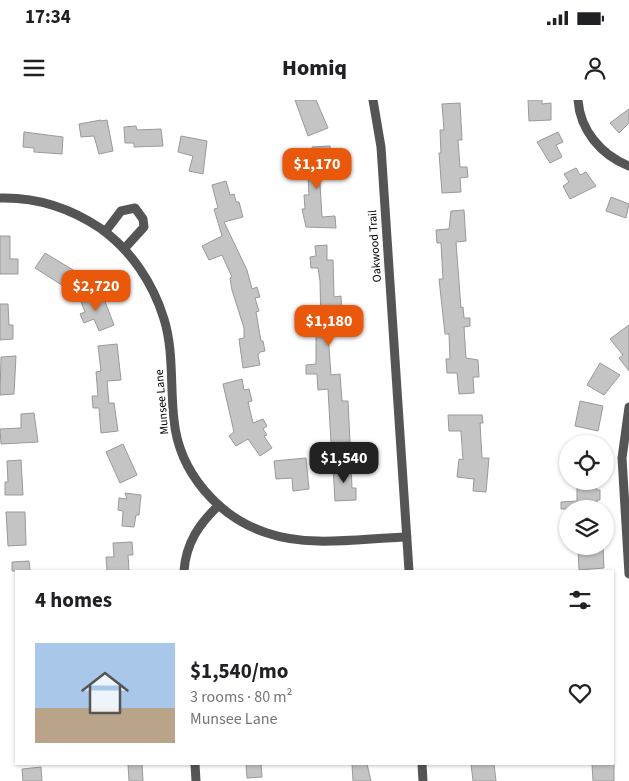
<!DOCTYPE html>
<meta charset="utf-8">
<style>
:root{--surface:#fff;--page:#f2f2f2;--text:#202124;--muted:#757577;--accent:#ea580c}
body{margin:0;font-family:"Source Sans 3",sans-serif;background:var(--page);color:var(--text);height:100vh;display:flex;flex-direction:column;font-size:19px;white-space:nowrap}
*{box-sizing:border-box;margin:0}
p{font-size:16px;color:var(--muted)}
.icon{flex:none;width:28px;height:28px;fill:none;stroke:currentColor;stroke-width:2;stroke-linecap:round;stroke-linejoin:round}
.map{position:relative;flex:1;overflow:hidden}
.panel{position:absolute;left:15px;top:470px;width:599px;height:195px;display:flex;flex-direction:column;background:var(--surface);border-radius:0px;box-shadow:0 1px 4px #0004}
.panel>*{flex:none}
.buttons{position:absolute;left:559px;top:335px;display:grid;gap:10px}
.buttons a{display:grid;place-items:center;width:55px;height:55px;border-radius:50%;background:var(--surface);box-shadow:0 1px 4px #0004;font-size:25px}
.price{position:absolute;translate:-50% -42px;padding:0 11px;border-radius:10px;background:var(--accent);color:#fff;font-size:16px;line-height:32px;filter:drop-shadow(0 1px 2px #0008)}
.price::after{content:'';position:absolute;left:50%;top:30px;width:15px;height:11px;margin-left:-8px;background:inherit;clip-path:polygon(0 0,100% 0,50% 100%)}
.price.selected{background:#222;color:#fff}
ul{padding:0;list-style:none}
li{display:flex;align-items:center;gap:15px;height:125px;padding:0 20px}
li span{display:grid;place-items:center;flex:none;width:140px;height:100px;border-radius:0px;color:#555}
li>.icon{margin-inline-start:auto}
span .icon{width:60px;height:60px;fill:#fffc;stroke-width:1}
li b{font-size:21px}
h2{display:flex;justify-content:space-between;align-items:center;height:60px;padding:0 20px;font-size:21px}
.status{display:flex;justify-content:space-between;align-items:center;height:35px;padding:0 25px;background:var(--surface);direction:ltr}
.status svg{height:14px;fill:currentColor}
header{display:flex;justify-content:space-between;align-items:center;height:65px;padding:0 20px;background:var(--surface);font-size:22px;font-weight:800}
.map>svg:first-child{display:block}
.building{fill:#c4c4c4;stroke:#999}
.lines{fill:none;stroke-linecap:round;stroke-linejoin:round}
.street{stroke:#555;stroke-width:9}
.labels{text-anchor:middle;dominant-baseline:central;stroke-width:4.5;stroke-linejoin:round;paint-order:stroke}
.street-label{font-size:12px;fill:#000;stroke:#fff}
</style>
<div class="status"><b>17:34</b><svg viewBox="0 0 49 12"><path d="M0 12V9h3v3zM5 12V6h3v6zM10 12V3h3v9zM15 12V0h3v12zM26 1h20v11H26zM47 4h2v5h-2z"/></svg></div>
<header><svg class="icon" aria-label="menu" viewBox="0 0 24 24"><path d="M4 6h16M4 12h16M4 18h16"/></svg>Homiq<svg class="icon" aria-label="person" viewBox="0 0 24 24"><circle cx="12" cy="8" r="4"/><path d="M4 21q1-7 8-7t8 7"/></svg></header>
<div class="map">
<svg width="629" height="681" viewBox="0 0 629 681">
<rect width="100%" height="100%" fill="#fff"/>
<path class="building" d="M295,0H316L328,28L308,36Z
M528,0H542V4L551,3V20L529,21Z
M460,3L462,40H458L460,67H467L468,77L460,78L461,92L442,93L439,53H441L440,30H444L442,4Z
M629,9V23L619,33L610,23Z
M101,20V21L107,20L113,51L99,54L94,36L81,37L79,24Z
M136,26L137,30L161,29L163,46L134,47V43H125L124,27Z
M24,32L63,37L62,54L34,52V48L23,47Z
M558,32L563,42L556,45L562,57L550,63L537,42Z
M181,36L207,41L203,74L189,71L193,56L178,52Z
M330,46L331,66L319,67L322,117L335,116L336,128L306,127L302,109H305L304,95H309L307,60H310V50H313L312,47Z
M576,68L580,75L586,72L596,86L570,99L563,86L569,82L564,74Z
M226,81L230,95L234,94L236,102H239L243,117L224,122L247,170L252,189L257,187L260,197L255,198L259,211L256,212L261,241H263L265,251L260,252L258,255L260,265L243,268L239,239L244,238V228L232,190L230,178L232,177L222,155L209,160L202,146L222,136L214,109L218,108L212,85Z
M611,97L629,104L626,118L606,111Z
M464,110L466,141L456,142L461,208L463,207L464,218H470V226L464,227L466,258L478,260L479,277H473L474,293L459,294L457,273H447L446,259H450L449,234H445L439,179H443L441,143H437L436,130L449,129L451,111Z
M0,136H10V159H18V174H0Z
M327,145V160H333L334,197L341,196L342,220V234L328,235L331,275L340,274L342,301H348L350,342L331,343L328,289L318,290L317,274H306V265L316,264V225H321L320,181L318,168H311L310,157L316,156L315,146Z
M45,153L78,173L68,189L35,168Z
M95,192L99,201L104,199L114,225L99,231L94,219L84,223L80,214L85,212L80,199Z
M0,204H8L9,225H13V239L0,240Z
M629,225V271L619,258L623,255L610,239Z
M117,244L121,280L107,281L109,303H114L118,331L101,333L99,308H93L92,296H98L96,272L101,271L98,246Z
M16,256L14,294L0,295L1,257Z
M600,263L620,275L604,295L587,285Z
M242,279L244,290L249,289L252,301L248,302L253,323L263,319L267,326L263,329L267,335L264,336L272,348L260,356L248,339L236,346L229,336L234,332L223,284Z
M580,301L603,306L598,331L575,326Z
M34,313L38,342L1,344L0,329L21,328V314Z
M448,315H482L483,323H480L482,358H489L486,392L473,391L474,379L457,377L459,359L463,360L461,331H449Z
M123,344L137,375L120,383L106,352Z
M306,358L309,389L293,391L292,378L276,379L274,361Z
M21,360L23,395H5V382H8L7,361Z
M351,365L352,388H356V400L335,401L333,366Z
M596,385L597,390H600V400H597V409H561V402L577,401V387Z
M125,393L141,395L139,415H136L134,427L122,426L123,411L118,410L119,398L127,399Z
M6,412H25L26,445L8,446Z
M132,442L133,455H128L129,471H107L106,457H114L113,443Z
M578,446L603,447L604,468L579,470Z
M29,461L30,471H12V462Z
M128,664H142L143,681H129Z
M246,664H261L262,677L247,678Z
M352,664H367L371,681H353Z
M471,664H494L496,681H473Z
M592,664H614V681H593Z
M41,667L42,681H23L22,669Z"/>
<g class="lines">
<path class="street" d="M373,0L381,47L409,471
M578,0C580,30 601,55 629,66
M0,98C36,97 70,108 100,128C131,150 153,183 164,219C174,251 170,287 174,320C179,372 218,417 267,433C311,448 362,438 407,437
M105,132L121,111L135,108L143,119L144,127L124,149
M629,307L622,358L629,474
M184,471C186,443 199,424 219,405
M195,664L196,681
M422,664L423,681"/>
</g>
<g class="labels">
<g class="street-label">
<text transform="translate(375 146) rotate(-94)">Oakwood Trail</text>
<text transform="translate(162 302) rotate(-95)">Munsee Lane</text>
</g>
</g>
</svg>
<div class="buttons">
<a><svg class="icon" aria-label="locate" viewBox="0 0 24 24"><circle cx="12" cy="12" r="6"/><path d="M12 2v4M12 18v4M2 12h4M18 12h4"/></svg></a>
<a><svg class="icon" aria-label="layers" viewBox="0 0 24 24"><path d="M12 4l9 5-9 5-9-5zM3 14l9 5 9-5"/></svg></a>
</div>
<b class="price" style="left:317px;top:90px">$1,170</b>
<b class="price" style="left:96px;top:212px">$2,720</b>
<b class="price" style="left:329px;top:247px">$1,180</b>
<b class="price selected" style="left:344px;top:384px">$1,540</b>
<section class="panel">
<h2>4 homes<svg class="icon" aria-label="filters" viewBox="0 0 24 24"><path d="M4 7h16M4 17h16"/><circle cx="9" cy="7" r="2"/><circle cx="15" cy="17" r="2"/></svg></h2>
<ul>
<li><span style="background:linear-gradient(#a9c7e8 65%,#b9a48a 0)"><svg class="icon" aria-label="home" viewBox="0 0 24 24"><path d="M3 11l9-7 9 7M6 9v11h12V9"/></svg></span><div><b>$1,540/mo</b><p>3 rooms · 80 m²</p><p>Munsee Lane</p></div><svg class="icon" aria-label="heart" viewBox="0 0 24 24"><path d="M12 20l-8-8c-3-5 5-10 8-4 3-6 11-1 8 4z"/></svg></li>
</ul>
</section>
</div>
